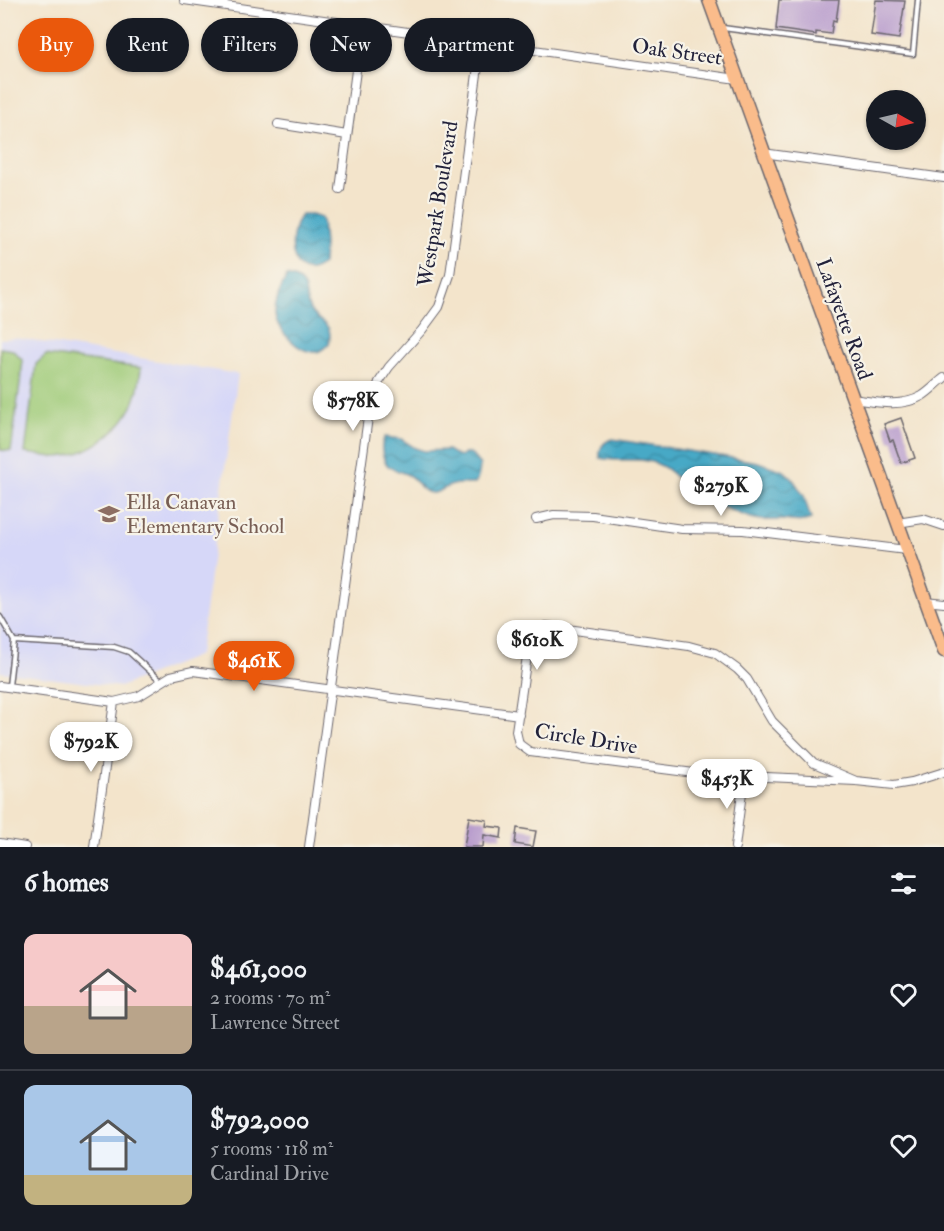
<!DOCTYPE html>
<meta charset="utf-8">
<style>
:root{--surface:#171b24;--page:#242831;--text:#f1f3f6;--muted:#9ea1a6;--line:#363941;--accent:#ea580c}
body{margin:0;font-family:"IM FELL Double Pica",serif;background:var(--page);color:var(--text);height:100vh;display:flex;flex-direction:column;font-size:22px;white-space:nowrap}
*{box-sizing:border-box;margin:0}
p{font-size:20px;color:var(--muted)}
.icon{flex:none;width:33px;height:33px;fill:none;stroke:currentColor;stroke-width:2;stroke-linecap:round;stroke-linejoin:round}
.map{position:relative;height:847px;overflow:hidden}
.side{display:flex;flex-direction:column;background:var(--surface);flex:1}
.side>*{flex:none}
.hud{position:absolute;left:18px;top:18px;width:600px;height:54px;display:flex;gap:12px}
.needle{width:39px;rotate:98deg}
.tools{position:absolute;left:866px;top:90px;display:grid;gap:12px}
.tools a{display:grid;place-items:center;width:60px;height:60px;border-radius:50%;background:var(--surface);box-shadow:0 2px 4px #0004;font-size:30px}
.price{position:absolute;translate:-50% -51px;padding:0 14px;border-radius:21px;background:#fff;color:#222;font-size:20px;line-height:39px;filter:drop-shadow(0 2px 3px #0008)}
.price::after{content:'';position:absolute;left:50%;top:36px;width:18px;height:14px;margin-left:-9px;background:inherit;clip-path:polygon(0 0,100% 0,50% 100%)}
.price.active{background:var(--accent);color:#fff}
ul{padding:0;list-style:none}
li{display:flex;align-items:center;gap:18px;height:150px;padding:0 24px}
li+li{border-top:2px solid var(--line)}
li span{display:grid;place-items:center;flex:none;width:168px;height:120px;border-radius:12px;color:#555}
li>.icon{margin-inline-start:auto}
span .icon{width:72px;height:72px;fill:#fffc;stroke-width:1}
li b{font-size:26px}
h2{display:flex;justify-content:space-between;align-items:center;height:72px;padding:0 24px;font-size:26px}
.tag{padding:0 21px;border-radius:27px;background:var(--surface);box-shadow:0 2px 4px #0004;font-size:21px;line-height:54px}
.tag.active{background:var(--accent);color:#fff}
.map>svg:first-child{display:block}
.built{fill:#d6d7f8}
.garden{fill:#9eca77;stroke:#607659;stroke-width:1.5}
.water{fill:url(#water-waves);stroke:#346680;stroke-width:1.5}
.building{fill:#b99ecd}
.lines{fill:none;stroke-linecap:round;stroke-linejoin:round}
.service-casing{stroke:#6b666d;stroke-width:7}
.minor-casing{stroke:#6b666d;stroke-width:10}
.primary-casing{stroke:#6b666d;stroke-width:15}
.service{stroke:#fff;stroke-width:4}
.minor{stroke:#fff;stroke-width:8}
.primary{stroke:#fabc8b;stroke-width:12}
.labels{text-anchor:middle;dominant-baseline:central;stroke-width:4.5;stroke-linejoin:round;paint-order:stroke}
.street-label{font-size:21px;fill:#22223b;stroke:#f7f3e8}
.education-label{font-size:21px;fill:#785e54;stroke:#f7f3e8;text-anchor:start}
</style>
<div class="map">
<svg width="944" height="847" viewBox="0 0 944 847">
<defs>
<pattern id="water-waves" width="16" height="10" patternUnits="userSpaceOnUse" patternTransform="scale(1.5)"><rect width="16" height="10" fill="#46a9c6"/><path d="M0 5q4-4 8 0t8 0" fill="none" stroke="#3a89a2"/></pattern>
</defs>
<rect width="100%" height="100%" fill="#f7f3e8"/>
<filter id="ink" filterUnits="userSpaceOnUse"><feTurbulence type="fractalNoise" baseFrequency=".0167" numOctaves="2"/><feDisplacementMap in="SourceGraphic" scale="12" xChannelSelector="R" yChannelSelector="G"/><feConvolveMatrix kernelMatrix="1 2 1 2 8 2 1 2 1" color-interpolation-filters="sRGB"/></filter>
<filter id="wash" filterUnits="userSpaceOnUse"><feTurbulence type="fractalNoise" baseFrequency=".008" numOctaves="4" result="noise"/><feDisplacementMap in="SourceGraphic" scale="24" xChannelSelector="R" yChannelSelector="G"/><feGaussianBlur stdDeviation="1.35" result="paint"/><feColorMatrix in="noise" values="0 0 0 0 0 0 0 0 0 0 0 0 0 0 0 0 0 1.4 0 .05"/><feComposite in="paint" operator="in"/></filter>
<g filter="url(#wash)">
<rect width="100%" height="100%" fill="#f3e4cb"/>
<path class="built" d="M16,338L238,374L199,655L120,687L0,672V339Z"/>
<path class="garden" d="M0,348L13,350L23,361L11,451L0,450Z
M46,355L141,368C140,377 139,387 136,396C126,429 88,457 54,457C44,456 35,454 25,453L36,364Z"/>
<path class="water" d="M301,215H311L321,218L322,221L324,245L323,264C291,288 285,237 301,215Z
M287,276C314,282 300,297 312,313C323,326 333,322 329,344C325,347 322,351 317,352C300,354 275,330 275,312C275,300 281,286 287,276Z
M385,437L401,439L415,448L424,451L448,450L459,457L462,456L464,453H470L480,465C478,494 470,480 453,485C446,486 438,494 432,493C422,493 418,481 410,476C399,469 386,472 383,455C381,448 381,443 385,437Z
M612,439L758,462L784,471L792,478L804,496L811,519C802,523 793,521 783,520C774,520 765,521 755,519C738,515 698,496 684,485C674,477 673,471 660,465C638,455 619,463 600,458C599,449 603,442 612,439Z"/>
<g id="blocks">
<path class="building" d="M779,0H839L836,21L833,20L831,34L816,32V35L776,29Z
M876,0L905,1L899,39L871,35Z
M901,418L915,458L901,463L893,440L890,441L884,424Z
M469,817L487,820L486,826L502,828L501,838L484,835L483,847H464Z
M517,828L536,831L533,847L515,844Z"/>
</g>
</g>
<g filter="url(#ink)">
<use href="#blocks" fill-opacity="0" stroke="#6b666d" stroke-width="1.5"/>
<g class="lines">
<defs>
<path id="service" d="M723,28L913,54L918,0
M0,617L14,641L9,686
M14,641L114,647L129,652L161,681"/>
<path id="minor" d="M184,0L737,79
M278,124L347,135
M763,153L944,178
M340,189L362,26
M852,399C875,402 901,408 922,396C930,391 936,384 944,378
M536,519L554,515L593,516L682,529L743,530L906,550
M897,523L923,519L944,526
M925,601L944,603
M0,686L114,702L139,696L171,676L193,671L519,715
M856,781L814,763L772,721L747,679L737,669L715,653L689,646L546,626L534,631L530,636L516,731L519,744L530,752L702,774L856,781L894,785L912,782L944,772
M0,843L25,847
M94,847L114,702
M309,847L369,410L379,382L389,367L422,330L439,307L450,275L481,44
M735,847L744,777"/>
<path id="primary" d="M709,0L944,651"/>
</defs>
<use href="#service" class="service-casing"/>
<use href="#minor" class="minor-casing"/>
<use href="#primary" class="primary-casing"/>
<use href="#service" class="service"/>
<use href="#minor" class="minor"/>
<use href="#primary" class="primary"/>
</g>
</g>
<defs>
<symbol id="school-bare" viewBox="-9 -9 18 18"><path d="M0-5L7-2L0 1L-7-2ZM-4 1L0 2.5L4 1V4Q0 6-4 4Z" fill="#8d6e63" stroke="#f7f3e8" stroke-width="2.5" paint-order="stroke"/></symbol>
</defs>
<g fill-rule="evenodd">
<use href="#school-bare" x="94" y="499" width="30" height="30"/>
</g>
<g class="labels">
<g class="street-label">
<text transform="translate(677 52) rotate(8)">Oak Street</text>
<text transform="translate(438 204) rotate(-81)">Westpark Boulevard</text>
<text transform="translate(844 319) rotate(70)">Lafayette Road</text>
<text transform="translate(586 739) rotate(9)">Circle Drive</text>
</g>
<g class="education-label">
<text x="126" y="502">Ella Canavan<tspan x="126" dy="24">Elementary School</tspan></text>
</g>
</g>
</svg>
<div class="tools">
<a><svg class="needle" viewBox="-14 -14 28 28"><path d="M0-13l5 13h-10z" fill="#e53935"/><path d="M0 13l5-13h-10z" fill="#9ea1a6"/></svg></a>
</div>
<b class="price" style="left:353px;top:432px">$578K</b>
<b class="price" style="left:721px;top:517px">$279K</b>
<b class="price" style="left:537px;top:671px">$610K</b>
<b class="price active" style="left:254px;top:692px">$461K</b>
<b class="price" style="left:91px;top:773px">$792K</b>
<b class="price" style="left:727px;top:810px">$453K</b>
<div class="hud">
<a class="tag active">Buy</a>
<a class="tag">Rent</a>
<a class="tag">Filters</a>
<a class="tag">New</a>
<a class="tag">Apartment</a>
</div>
</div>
<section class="side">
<h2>6 homes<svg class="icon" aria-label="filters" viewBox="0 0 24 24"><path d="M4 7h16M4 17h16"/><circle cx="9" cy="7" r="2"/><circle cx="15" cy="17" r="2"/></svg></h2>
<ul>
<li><span style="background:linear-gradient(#f6c9c9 60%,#b9a48a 0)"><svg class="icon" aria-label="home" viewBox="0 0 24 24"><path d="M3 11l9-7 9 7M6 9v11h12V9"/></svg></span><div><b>$461,000</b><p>2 rooms · 70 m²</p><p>Lawrence Street</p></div><svg class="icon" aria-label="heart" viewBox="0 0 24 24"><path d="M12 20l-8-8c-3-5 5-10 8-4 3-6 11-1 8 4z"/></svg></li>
<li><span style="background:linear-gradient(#a9c7e8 75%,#c2b280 0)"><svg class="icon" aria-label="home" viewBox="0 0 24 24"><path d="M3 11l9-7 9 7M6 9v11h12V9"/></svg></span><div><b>$792,000</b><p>5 rooms · 118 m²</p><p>Cardinal Drive</p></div><svg class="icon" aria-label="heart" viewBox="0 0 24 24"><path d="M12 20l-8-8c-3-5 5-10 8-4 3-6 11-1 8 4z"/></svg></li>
</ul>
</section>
